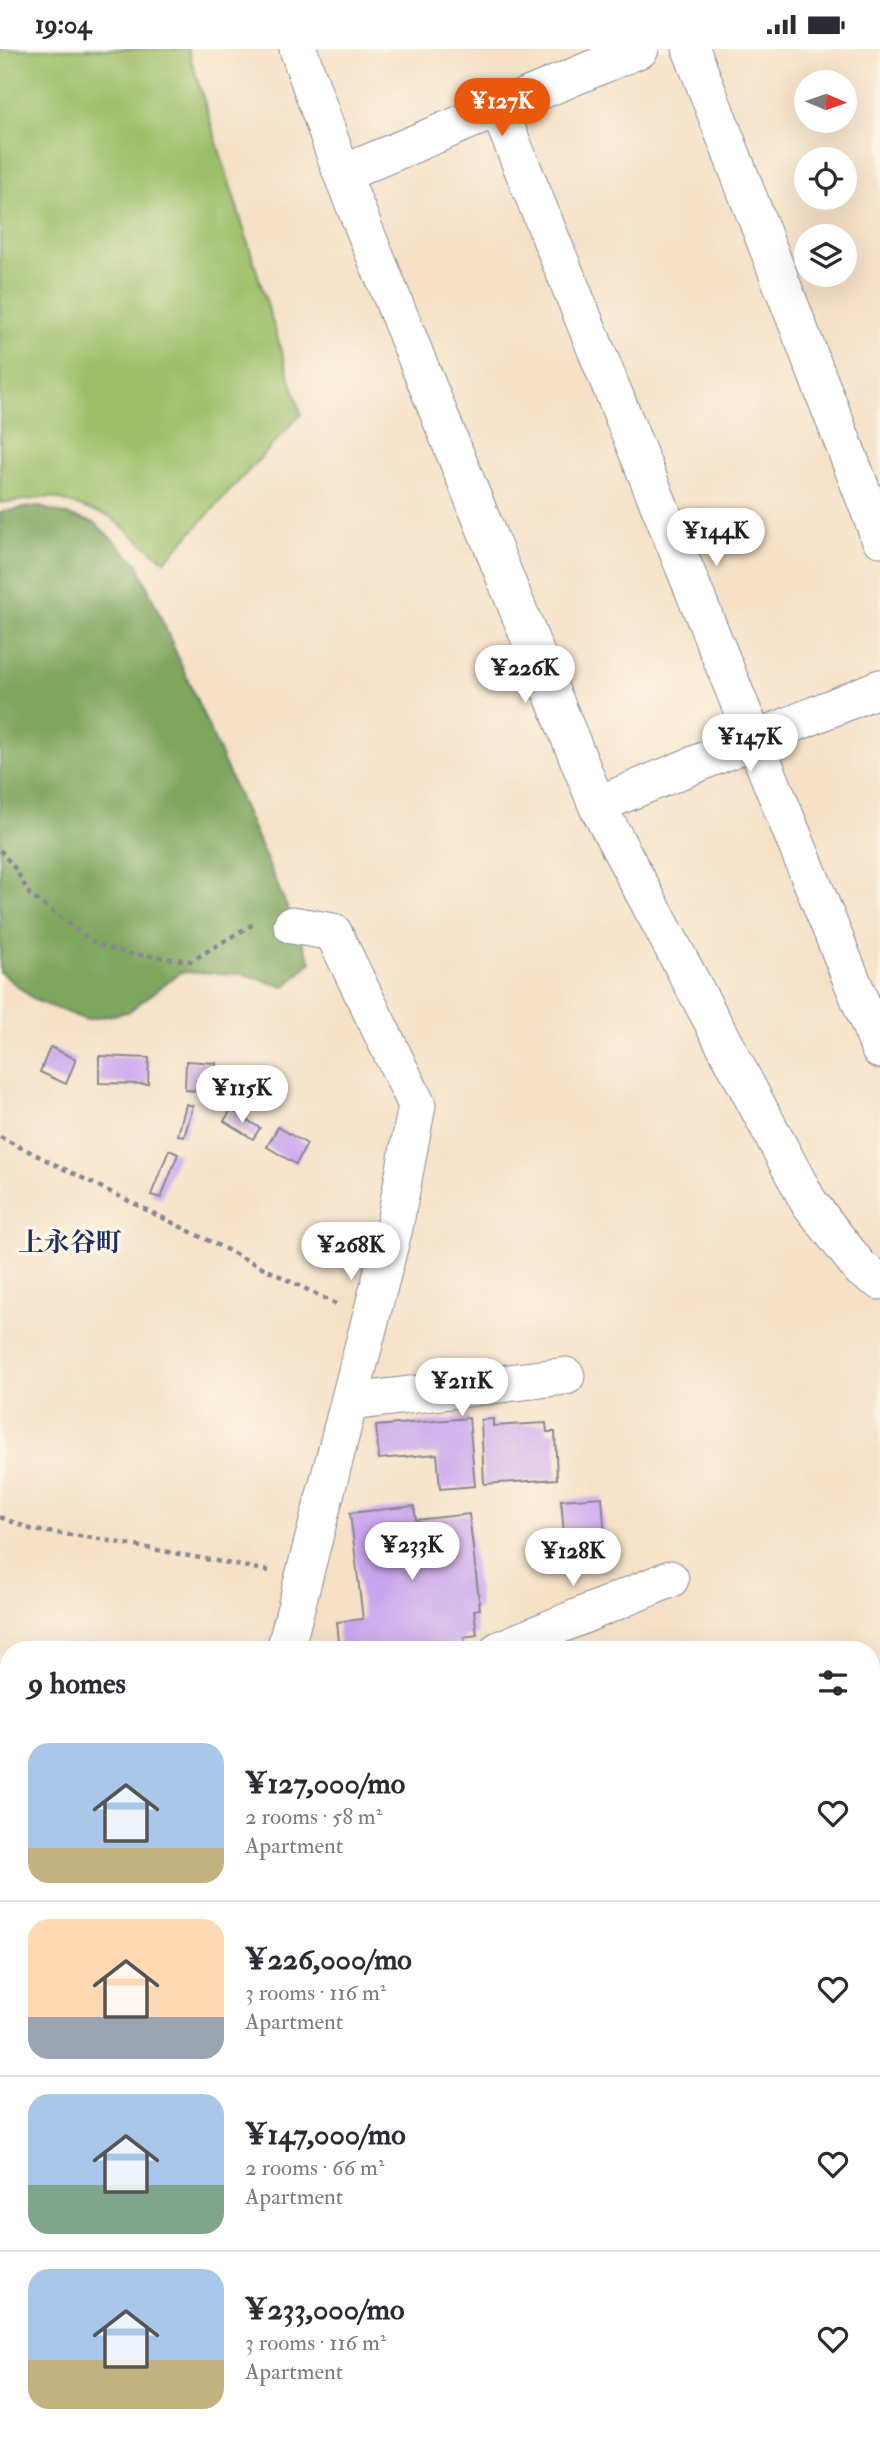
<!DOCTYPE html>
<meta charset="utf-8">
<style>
:root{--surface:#fff;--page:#f2f2f3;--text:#2b2b33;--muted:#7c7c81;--line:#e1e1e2;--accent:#ea580c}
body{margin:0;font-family:"IM FELL Double Pica","Noto Serif JP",serif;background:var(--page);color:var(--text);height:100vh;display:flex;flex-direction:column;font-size:26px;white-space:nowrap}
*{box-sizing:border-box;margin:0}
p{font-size:23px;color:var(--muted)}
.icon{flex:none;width:38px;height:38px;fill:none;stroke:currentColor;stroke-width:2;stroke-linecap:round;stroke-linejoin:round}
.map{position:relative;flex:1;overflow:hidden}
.panel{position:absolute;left:0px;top:1592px;width:880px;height:800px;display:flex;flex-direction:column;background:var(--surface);border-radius:28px 28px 0 0;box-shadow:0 7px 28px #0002}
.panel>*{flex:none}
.needle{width:46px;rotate:92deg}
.buttons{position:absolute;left:794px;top:21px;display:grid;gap:14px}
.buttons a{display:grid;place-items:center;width:63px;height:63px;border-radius:50%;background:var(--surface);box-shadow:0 7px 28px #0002;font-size:35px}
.price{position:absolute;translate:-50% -60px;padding:0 16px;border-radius:24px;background:#fff;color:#222;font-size:23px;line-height:46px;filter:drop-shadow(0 2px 4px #0008)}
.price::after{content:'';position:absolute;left:50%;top:42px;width:21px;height:16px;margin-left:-10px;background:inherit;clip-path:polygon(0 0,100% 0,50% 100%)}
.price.active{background:var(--accent);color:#fff}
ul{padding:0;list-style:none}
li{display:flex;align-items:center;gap:21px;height:175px;padding:0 28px}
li+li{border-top:2px solid var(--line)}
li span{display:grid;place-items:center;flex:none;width:196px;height:140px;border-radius:21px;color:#555}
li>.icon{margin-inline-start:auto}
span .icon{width:84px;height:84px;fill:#fffc;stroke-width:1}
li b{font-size:30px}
h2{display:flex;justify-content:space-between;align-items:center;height:84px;padding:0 28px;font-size:30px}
.status{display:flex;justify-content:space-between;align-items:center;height:49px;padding:0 35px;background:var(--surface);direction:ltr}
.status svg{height:19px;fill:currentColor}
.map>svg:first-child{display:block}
.green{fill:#9dbf69;stroke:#5c7764;stroke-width:2}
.forest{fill:#7ea65d;stroke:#4c6a5e;stroke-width:2}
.building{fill:#cba6ef}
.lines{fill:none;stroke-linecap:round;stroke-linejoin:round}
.street-casing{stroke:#888892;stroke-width:39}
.path{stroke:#888892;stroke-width:4.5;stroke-dasharray:5 5;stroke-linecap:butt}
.street{stroke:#fff;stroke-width:37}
.labels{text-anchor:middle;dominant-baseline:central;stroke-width:7;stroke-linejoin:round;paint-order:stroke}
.neighbourhood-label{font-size:26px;font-weight:bold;fill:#1b2f5e;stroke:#fcf5e5}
</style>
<div class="status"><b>19:04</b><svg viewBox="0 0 49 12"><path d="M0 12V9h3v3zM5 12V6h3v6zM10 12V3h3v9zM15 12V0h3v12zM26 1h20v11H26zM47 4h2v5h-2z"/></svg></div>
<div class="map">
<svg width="880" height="2391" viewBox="0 0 880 2391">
<rect width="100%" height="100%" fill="#fcf5e5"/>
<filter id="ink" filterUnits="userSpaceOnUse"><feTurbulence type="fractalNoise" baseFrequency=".0143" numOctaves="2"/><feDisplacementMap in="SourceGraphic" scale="14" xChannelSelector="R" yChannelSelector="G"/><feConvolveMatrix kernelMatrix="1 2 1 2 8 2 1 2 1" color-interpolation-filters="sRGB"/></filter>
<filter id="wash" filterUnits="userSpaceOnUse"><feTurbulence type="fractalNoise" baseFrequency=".00686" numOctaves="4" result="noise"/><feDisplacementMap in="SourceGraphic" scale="28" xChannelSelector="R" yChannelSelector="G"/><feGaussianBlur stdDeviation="1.57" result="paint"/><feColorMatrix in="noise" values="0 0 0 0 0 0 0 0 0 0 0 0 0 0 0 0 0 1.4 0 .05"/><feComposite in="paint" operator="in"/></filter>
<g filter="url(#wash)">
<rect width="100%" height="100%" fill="#f6e1c7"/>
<path class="green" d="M0,0H188L301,365L165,512L109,467L52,448L0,454Z
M164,2384H320L338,2391H179Z
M478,2384H686V2388L682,2391H470L474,2390Z"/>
<path class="forest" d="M36,457L95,474L137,514L311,913L285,938L242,925L181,923L128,963L86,971L35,951L0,923V463Z
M9,1971V2151L0,2146V1987Z
M880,2217V2391H848L845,2384H872V2223Z"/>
<g id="blocks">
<path class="building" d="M50,998L76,1010L66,1035L40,1023Z
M99,1007L149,1009L148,1035L99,1034Z
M186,1012L216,1014L214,1043L185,1041Z
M225,1029L262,1030L261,1058L223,1056Z
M186,1055L193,1057L184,1088L178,1086Z
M231,1061L260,1079L253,1090L224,1072Z
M278,1078L307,1095L296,1115L267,1098Z
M169,1101L178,1105L161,1149L151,1146Z
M469,1369L475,1437L440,1440L437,1405L379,1410L376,1377Z
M493,1370V1377L546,1374L547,1383H555L557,1430L484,1435L481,1371Z
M602,1448L606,1505L566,1508L561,1451Z
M414,1457L416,1471L469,1465L480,1560L474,1561L477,1586L464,1588L465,1595L431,1599V1601H340L337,1573L363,1570L350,1464Z"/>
</g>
</g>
<g filter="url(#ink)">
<use href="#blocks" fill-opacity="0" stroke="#888892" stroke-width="2"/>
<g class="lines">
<defs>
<path id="street" d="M298,0L342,125L597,756L808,1152L861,1220L880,1232
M691,0L880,489
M498,59L880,1001
M342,125L640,0
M597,756L880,639
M351,1353L566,1327
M285,1601L394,1179L417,1056L333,883L292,876
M499,1601L670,1530
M872,1661L880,1657
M0,2371L9,2373
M144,2391L148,2384"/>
</defs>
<use href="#street" class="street-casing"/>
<path class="path" d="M0,801L16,821L30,846L96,895L125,904L191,912L255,874
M0,1088L336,1255
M0,1468L33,1481L94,1489L269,1522
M0,1655H9
M872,2227L874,2231L880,2234"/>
<use href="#street" class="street"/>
</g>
</g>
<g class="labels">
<g class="neighbourhood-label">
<text x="70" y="1194">上永谷町</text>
</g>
</g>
</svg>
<div class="buttons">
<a><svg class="needle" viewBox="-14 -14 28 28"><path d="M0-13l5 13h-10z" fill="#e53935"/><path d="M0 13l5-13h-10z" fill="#7c7c81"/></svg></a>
<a><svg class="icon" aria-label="locate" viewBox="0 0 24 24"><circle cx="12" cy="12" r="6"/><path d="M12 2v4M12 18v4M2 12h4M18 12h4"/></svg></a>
<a><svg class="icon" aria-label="layers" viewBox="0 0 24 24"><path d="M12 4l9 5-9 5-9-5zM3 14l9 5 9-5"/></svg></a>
</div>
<b class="price active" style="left:502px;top:89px">¥127K</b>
<b class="price" style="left:716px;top:519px">¥144K</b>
<b class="price" style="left:525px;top:656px">¥226K</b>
<b class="price" style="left:750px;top:725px">¥147K</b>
<b class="price" style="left:242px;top:1076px">¥115K</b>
<b class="price" style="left:351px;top:1233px">¥268K</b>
<b class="price" style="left:462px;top:1369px">¥211K</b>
<b class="price" style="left:412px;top:1533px">¥233K</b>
<b class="price" style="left:573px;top:1539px">¥128K</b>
<section class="panel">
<h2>9 homes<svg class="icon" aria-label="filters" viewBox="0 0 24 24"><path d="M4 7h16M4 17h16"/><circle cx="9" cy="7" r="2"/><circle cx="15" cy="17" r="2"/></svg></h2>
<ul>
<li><span style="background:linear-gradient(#a9c7e8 75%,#c2b280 0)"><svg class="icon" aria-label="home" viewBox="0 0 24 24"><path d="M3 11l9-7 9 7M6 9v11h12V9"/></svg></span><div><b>¥127,000/mo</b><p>2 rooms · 58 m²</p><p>Apartment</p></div><svg class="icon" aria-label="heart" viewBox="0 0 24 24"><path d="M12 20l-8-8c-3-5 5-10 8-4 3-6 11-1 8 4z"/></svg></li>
<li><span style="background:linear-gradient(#ffd9b3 70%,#9aa5b1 0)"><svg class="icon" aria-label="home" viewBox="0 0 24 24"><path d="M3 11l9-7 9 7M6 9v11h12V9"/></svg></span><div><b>¥226,000/mo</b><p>3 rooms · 116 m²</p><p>Apartment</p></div><svg class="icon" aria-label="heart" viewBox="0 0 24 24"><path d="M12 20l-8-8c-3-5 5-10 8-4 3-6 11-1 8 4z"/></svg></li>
<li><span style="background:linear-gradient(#a9c7e8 65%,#7fa58c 0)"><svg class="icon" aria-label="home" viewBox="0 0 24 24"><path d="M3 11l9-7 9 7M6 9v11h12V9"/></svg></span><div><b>¥147,000/mo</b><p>2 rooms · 66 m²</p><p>Apartment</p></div><svg class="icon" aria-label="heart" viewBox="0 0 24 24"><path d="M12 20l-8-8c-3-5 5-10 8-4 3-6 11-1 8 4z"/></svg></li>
<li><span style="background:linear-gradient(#a9c7e8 65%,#c2b280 0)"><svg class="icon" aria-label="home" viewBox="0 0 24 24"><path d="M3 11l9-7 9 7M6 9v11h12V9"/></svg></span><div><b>¥233,000/mo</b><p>3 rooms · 116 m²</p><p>Apartment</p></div><svg class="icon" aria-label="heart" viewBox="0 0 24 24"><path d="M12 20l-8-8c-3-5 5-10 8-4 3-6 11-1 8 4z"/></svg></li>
</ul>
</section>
</div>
